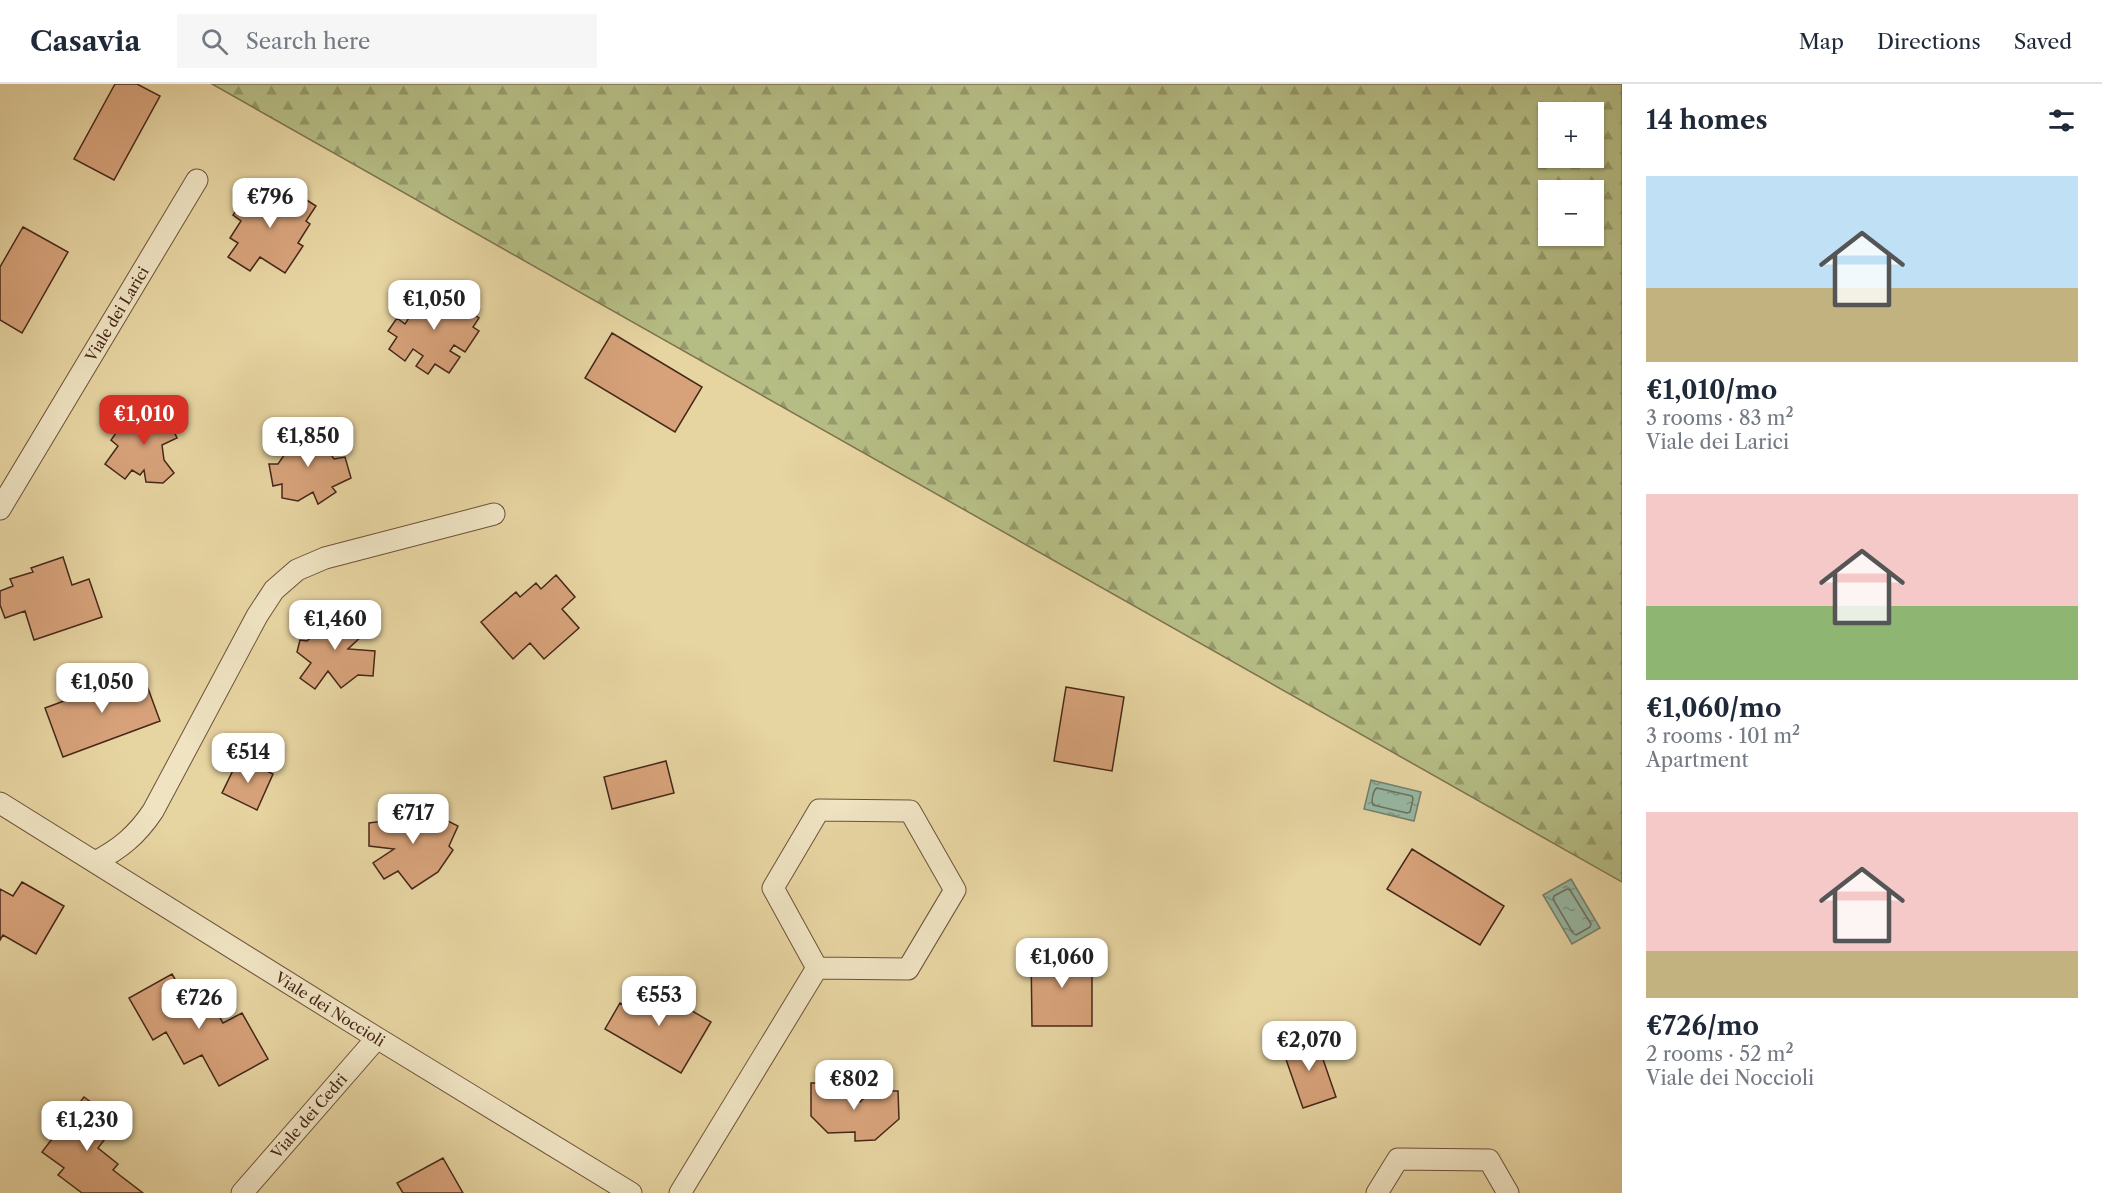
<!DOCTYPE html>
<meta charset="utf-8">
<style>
:root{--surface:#fff;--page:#f6f6f7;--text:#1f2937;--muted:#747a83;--line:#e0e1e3;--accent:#d93025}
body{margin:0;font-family:"Libre Caslon Text",serif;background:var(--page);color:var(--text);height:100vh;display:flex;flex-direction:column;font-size:22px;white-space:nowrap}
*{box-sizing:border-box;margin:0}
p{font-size:20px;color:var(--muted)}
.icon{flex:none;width:33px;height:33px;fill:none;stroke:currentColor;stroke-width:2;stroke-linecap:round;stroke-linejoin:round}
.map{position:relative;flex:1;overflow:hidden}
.panel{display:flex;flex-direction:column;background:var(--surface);width:480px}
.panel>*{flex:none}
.buttons{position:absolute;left:1538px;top:18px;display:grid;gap:12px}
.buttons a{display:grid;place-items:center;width:66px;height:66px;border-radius:0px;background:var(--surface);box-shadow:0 2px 4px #0004;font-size:30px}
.price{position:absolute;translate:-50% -51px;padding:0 14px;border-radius:12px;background:#fff;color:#222;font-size:20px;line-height:39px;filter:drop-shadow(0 2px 3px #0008)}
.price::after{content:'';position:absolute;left:50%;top:36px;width:18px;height:14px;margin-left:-9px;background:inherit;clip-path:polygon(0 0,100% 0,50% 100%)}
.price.selected{background:var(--accent);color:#fff}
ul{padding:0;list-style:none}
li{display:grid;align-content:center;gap:12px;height:318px;padding:0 24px}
li span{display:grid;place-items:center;height:186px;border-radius:0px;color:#555}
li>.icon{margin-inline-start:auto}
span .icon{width:108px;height:108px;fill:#fffc;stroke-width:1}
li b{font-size:26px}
h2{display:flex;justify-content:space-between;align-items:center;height:72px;padding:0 24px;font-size:26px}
header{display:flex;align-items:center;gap:36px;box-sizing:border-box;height:84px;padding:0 30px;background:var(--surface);border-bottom:2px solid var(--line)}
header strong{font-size:28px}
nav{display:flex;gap:33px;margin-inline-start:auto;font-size:21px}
.search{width:420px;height:54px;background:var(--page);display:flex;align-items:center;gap:15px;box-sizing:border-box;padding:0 21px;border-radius:0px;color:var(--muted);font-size:22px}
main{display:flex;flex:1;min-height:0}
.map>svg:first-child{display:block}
.forest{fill:url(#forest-firs);stroke:#7e724e;stroke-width:1.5;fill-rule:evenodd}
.water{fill:url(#water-ripples);stroke:#767e6b;stroke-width:1.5}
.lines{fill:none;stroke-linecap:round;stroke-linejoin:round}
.shore{stroke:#6e705e;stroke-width:1.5}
.building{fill:#d7a27a;stroke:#462718;stroke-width:1.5}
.minor-casing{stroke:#6e523a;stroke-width:23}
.minor{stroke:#efe3c2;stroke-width:21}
.labels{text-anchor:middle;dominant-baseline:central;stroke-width:6;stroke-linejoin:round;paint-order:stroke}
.street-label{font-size:15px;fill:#462718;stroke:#efe3c2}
</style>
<header>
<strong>Casavia</strong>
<div class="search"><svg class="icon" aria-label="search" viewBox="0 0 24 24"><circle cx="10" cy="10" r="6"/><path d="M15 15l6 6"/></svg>Search here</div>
<nav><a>Map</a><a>Directions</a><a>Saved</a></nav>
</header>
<main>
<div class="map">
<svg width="1622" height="1109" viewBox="0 0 1622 1109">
<defs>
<pattern id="forest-firs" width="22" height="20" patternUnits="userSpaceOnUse" patternTransform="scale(1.5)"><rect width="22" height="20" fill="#b5bd84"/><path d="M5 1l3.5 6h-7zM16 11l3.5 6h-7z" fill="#959a6b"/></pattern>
<pattern id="water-ripples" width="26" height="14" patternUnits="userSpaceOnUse" patternTransform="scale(1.5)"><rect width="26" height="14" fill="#96b8a3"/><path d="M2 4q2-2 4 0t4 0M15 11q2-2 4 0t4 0" fill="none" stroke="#7c9684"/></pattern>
</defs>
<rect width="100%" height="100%" fill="#e6d4a1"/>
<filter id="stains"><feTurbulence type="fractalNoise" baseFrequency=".00333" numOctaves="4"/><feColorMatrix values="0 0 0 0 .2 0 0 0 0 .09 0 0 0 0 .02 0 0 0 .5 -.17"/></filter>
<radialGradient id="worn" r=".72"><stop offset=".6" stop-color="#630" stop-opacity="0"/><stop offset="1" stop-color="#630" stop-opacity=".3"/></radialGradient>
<path class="forest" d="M212,0H1622V798ZM1548,28H1593V74H1548ZM1548,106H1593V152H1548Z"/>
<path class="water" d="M1371,696L1421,708L1414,737L1364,725Z
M1571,795L1600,844L1572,860L1543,811Z"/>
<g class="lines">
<path class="shore" d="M1377,704L1412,712L1413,715L1410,728L1407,729L1373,721C1371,717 1373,706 1377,704Z
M1567,805L1570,806L1591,840L1590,843L1576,851L1573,849L1553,815L1554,812Z"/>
</g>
<path class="building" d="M115,0H137L160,12L114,96L74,75Z
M285,102L316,122L306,137L310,140L298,159L303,162L285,189L260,173L250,187L228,173L238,159L230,154L241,137L233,131L251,104L274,118Z
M23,143L68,168L22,249L0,236V183Z
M433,202L449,213L440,227L446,231L455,217L479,234L473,243L479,247L465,268L454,261L450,267L460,273L449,289L435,280L428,290L416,282L423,272L413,265L405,277L389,265L397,253L388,247L397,234L405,240L413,228L403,220L413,206L425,214Z
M612,249L702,303L675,348L585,294Z
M159,317L177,354L162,361L164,376L174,389L163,399L146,398L144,386L140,391L132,386L125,395L105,380L118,362L111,356L123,339L127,342L139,336L135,328Z
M292,345L314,354L316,349L333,360L328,366L334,375L345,373L351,394L332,403L336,408L318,420L313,408L298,417L282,414V400L273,402L269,380H278L287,367L280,358Z
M63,473L72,501L89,495L102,533L34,556L25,527L5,534L0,521V507L13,502L10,495L33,488L31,484Z
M556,491L575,513L562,525L579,544L544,575L530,559L513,575L481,538L516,508L520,513L536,499L541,505Z
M331,522L349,542L353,538L364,550L348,565L375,567L373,592L358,591L341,604L328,587L315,605L300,594L311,579L297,568L300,556L307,557L318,547L311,539Z
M142,588L160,637L63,673L45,624Z
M1066,603L1124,613L1112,687L1054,677Z
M239,674L273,690L257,726L222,709Z
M666,677L674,709L612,725L604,693Z
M418,722L458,742L449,762L453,766L438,788L412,805L398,787L384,795L373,779L394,765L369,762V739L384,737V742H392L390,727L408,725L409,733Z
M1412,765L1504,822L1480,861L1387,805Z
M22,798L64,822L36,870L3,851L0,856V805L13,812Z
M1031,868H1092V942H1032Z
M172,890L190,921L207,911L223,939L242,929L268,975L219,1002L202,971L184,980L166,948L153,956L129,914Z
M641,897L711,938L681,989L605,945L620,919L626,922Z
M1315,952L1336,1013L1303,1024L1282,964Z
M811,999H840L860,1018L871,1007H898L899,1035L875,1056L855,1057V1048L828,1049L811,1032Z
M84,1013L118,1038L98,1064L118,1080L113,1086L143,1109H82L58,1091L64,1084L42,1068Z
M443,1074L463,1109H403L397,1099Z"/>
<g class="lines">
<defs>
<path id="minor" d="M0,425L197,96
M0,719L377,954L631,1109
M819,726L910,727L955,806L908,885L817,884L773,804Z
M95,778C120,765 137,751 153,727L257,532L274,506L297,486L325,474L494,430
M242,1109L377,954
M680,1109L817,884
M1377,1109L1398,1075L1489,1076L1508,1109"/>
</defs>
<use href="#minor" class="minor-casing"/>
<use href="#minor" class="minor"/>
</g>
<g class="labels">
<g class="street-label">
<text transform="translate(117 230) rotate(-59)">Viale dei Larici</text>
<text transform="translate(330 925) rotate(32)">Viale dei Noccioli</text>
<text transform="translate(309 1032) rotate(-49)">Viale dei Cedri</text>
</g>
</g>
<rect width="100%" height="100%" filter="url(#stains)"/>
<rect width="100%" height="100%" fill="url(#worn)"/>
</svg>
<div class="buttons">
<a>+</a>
<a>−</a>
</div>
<b class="price" style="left:270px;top:145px">€796</b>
<b class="price" style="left:434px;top:247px">€1,050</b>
<b class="price selected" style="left:144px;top:362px">€1,010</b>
<b class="price" style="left:308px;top:384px">€1,850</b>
<b class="price" style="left:335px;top:567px">€1,460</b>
<b class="price" style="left:102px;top:630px">€1,050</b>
<b class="price" style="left:248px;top:700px">€514</b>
<b class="price" style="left:413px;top:761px">€717</b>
<b class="price" style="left:1062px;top:905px">€1,060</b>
<b class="price" style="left:659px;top:943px">€553</b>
<b class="price" style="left:199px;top:946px">€726</b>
<b class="price" style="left:1309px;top:988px">€2,070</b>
<b class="price" style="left:854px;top:1027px">€802</b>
<b class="price" style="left:87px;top:1068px">€1,230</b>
</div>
<section class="panel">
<h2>14 homes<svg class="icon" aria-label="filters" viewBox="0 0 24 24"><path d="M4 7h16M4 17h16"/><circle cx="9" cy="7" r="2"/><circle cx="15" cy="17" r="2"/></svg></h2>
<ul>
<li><span style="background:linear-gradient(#bfe0f5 60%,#c2b280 0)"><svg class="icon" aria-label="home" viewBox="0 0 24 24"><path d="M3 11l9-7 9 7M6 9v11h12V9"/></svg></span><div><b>€1,010/mo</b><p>3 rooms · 83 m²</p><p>Viale dei Larici</p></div></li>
<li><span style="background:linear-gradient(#f6c9c9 60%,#8fb573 0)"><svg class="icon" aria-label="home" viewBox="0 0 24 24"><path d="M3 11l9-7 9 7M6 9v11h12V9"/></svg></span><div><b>€1,060/mo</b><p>3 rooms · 101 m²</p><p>Apartment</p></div></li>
<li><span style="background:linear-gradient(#f6c9c9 75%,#c2b280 0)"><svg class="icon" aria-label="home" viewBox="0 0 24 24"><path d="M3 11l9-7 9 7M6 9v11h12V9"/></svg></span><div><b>€726/mo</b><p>2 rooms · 52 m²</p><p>Viale dei Noccioli</p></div></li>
</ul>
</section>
</main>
